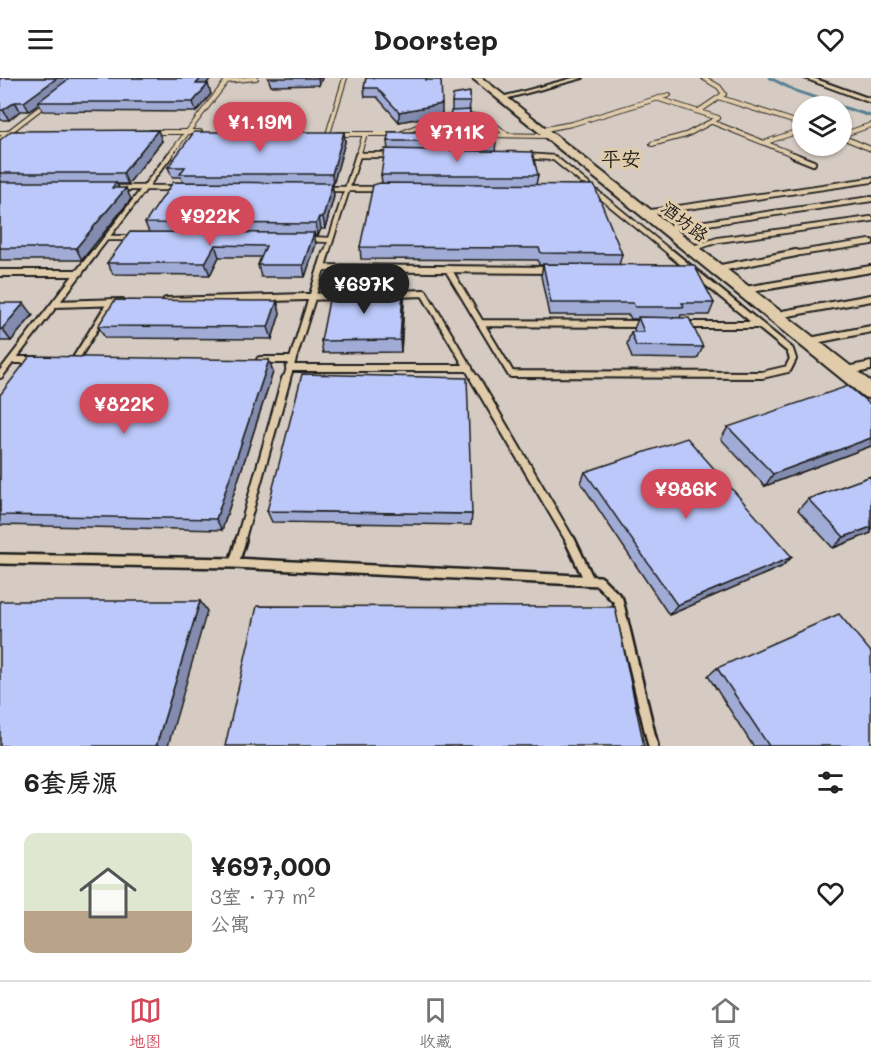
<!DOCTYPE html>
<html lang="zh">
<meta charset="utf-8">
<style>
:root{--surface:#fff;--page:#f2f2f2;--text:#222;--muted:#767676;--line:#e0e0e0;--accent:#d1495b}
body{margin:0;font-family:Mali,"LXGW WenKai TC",sans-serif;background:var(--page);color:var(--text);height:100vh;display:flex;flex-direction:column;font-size:22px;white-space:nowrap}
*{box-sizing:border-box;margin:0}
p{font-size:20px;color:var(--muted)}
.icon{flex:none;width:33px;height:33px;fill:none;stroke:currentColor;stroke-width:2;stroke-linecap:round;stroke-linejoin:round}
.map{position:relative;height:668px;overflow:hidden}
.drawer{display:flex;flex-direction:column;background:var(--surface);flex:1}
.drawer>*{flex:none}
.controls{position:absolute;left:792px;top:18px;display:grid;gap:12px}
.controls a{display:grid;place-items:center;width:60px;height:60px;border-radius:50%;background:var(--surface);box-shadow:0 2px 4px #0004;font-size:30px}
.price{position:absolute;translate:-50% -51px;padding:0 14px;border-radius:21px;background:var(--accent);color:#fff;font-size:20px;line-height:39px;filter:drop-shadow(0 2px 3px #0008)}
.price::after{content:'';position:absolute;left:50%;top:36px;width:18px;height:14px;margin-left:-9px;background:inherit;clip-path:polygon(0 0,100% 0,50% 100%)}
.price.on{background:#222;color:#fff}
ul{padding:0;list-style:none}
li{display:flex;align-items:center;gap:18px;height:150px;padding:0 24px}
li span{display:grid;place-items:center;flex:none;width:168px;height:120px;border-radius:12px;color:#555}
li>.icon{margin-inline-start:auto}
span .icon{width:72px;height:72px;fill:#fffc;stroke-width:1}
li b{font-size:26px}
h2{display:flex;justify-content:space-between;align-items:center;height:72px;padding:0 24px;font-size:26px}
header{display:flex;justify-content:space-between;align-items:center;height:78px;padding:0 24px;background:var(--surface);font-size:27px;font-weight:700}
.tabs{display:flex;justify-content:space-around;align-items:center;height:84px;border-top:2px solid var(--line);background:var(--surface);font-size:16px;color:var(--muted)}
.tabs a{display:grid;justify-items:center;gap:3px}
.tabs .on{color:var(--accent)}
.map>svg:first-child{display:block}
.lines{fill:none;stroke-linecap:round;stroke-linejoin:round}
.stream{stroke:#578092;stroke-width:3}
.lane-far4-casing{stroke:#1c1c1c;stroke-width:6}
.lane-far3-casing{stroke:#1c1c1c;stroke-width:8}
.lane-far2-casing{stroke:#1c1c1c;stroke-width:10}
.lane-far1-casing{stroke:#1c1c1c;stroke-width:12}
.lane-casing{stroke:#1c1c1c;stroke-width:14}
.street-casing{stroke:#1c1c1c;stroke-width:4}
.secondary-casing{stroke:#1c1c1c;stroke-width:4}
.lane-far4{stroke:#e0ccaa;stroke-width:4}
.lane-far3{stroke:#e0ccaa;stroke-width:4.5}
.lane-far2{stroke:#e0ccaa;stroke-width:6}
.lane-far1{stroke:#e0ccaa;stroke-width:8}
.lane{stroke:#e0ccaa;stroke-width:9}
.street{fill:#e0ccaa;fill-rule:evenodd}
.secondary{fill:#e0ccaa;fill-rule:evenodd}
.wall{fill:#a1acd6;stroke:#1c1c1c;stroke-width:1.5}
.shaded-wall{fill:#838cae;stroke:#1c1c1c;stroke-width:1.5}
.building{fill:#bbc8f9;stroke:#1c1c1c;stroke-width:1.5}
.labels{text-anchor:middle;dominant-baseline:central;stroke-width:6;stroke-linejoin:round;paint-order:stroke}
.far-street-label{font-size:18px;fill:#1c1c1c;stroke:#e0ccaa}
.far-quarter-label{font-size:20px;fill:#1c1c1c;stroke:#e0ccaa}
</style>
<header><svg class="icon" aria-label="menu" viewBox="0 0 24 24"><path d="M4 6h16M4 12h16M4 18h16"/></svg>Doorstep<svg class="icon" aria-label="heart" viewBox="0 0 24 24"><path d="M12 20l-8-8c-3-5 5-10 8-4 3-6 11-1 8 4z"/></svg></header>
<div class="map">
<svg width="871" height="668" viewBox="0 0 871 668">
<rect width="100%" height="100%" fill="#d5cbc2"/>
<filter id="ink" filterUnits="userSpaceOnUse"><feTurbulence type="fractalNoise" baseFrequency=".0167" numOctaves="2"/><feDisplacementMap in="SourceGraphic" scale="12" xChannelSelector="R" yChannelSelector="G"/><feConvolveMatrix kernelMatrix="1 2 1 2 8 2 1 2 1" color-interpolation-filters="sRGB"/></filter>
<g filter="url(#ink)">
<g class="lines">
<path class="stream" d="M770,0L796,13L841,28
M842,29L871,38"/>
<defs>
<path id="lane-far4" d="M226,3L256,0
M721,20L802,46
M699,33L724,16L719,9L704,0
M712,44L797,78
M540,52L572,46L669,17
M151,54H200
M0,55H17
M328,56L345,0
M337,56H395
M400,56C424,46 461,29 487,42C494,45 500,52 506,56
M487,57L548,58
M842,57L871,47
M842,59L871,71
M0,61L48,24
M766,64L802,52
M652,66L686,57L718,40L659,21
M358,77H393
M169,78L229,0
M358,78L365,56"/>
<path id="lane-far3" d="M358,77H393
M793,77L813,85
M524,78L554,80L673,177
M114,110H177
M324,111H378
M645,135L871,102
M665,151L871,121
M106,160H133
M306,161L331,162
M691,171L718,162L871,141
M93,177L170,77
M326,177L358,77
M786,177L871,164"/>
<path id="lane-far2" d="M321,190L550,192
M448,191L511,296L762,297L788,291L793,281L790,272L671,175
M716,191L796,175
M0,195H79
M745,212L871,191
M397,216L424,215L476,303
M166,223L338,218
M55,226L122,224
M777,237L871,220
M480,245L645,246
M684,247H759
M810,263L871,251
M12,282H36
M75,282L111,224
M260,282H292
M289,290H469
M0,297L94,175
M286,303L326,175"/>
<path id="lane-far1" d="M475,301L571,464
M240,464L286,301"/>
<path id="lane" d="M570,462L589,502
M0,481L234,485L599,503L618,522L653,668
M234,485L241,462"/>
<path id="street" d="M573,0H583L501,22L498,20Z
M804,0H813L871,21V25Z
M871,284V292L845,297L839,293L841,290Z"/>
<path id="secondary" d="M472,0H482L871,304V321L864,319Z"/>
</defs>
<use href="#lane-far4" class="lane-far4-casing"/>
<use href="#lane-far3" class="lane-far3-casing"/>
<use href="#lane-far2" class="lane-far2-casing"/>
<use href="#lane-far1" class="lane-far1-casing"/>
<use href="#lane" class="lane-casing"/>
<use href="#street" class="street-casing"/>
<use href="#secondary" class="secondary-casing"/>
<use href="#lane-far4" class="lane-far4"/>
<use href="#lane-far3" class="lane-far3"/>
<use href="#lane-far2" class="lane-far2"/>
<use href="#lane-far1" class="lane-far1"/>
<use href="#lane" class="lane"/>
<use href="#street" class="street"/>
<use href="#secondary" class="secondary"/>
</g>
<path class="wall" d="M0,0H211L206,6L211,16L196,34L43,33L39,26L29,33H20L9,42H0Z
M268,0H322L319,7L271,8Z
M366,0H426V2L442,36L399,44L377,19H365L364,10Z
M470,14L469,53L496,63L495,73L538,97L536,107L622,176L619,187L714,225L709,237H681L680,240L703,269L697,281L632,280L627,266L631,254H635L634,251L638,241H631L629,237H549L541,198L543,187H539L538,182L361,181L360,169L382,105L381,97L388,72L387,63L449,54L452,33V24Z
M344,54L345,64L333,107H332L334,118L325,151H321L318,157H314L316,166L305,199H261L258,187L261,179H219L210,197L113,196L107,185L149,154L145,145L183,105L181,99H172L168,89Z
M0,62L162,63L128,106H117L119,110L131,121L82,182H0Z
M403,211L404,223L401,274L323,275L321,263Z
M277,223L280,235L272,261L105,260L98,248Z
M0,225L33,237L11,263H0Z
M273,294L222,452L0,447V317Z
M871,327V368L765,408L721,361L728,349Z
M585,394L792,479L781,489L669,537L581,405Z
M871,398V455L833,470L798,432L808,421Z
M267,433L472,436L471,447L272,444Z
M717,590L871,668H753L708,598Z"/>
<path class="shaded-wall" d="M57,0H73L38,24L39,26L29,33L24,24Z
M201,0H211L198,16L196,6Z
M318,0H322L319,7Z
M208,6L211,16L196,34L193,24Z
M15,24L20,33L9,42L3,32Z
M442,26V36L399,44V34Z
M158,52L162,63L128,106L123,95Z
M344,54L345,64L333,107L332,96Z
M116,104L121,115L112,110Z
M332,107L334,118L325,151L323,139Z
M126,110L131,121L82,182L76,170Z
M319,139L321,151L318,157L316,146Z
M314,155L316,166L305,199L303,187Z
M215,167L219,179L210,197L205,185Z
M403,211L404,223L401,274L400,262Z
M277,223L280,235L272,261L268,249Z
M24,225L33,237L11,263L2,251Z
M269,282L273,294L222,452L216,441Z
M871,360V368L765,408L773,396Z
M871,449V455L833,470L844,459Z
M792,479L781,489L669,537L677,527Z
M200,523L207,533L168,668H156Z"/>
<path class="building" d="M0,0H57L24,24H15L3,32H0Z
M70,0H201L196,6H208L193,24H38Z
M366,0H426V2H441L442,26L399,34L377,10H364Z
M470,14V24H452L453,17Z
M470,32L469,43H450L451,33Z
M449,51L494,54L496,63H387L389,54H449Z
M158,52L123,95H0V62L11,53Z
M194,54H344L332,96H180L185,89H168Z
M385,71L532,74L538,97H381Z
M0,104H116L112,110H126L76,170H0Z
M173,104L329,105L332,107L323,139H319L316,146L145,145Z
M380,105L594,107L622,176L541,175L539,170L360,169L373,107Z
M130,154L314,155L303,187H258L266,168L215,167L205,185H107Z
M543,186L694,187L714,225H682L684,229H635L633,225H551Z
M403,211L400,262L321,263L331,212Z
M115,222L277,223L268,249L98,248Z
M0,225H24L2,251H0Z
M638,239L689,240L703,269L636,268L631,254H644Z
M30,278L269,282L216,441L0,437V317Z
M302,296L467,300L472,436L267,433Z
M848,308L871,327V360L773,396L728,349Z
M687,360L792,479L677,527L585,394Z
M871,398V449L844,459L808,421Z
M0,523H200L156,668H0Z
M257,528L615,529L644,668H225Z
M839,536L871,574V668H769L717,590Z"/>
</g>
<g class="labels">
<g class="far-street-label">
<text transform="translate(685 143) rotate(38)">酒坊路</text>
</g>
<g class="far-quarter-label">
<text x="621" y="80">平安</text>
</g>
</g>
</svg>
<div class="controls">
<a><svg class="icon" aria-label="layers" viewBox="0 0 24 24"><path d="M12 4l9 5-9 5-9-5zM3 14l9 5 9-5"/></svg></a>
</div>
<b class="price" style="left:260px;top:75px">¥1.19M</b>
<b class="price" style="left:457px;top:85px">¥711K</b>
<b class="price" style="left:210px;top:169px">¥922K</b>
<b class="price on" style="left:364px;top:237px">¥697K</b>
<b class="price" style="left:124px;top:357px">¥822K</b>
<b class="price" style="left:686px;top:442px">¥986K</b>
</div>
<section class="drawer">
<h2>6套房源<svg class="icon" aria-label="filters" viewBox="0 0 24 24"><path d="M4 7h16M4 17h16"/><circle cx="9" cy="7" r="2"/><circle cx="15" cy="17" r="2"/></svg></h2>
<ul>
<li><span style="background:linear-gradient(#dfe7d0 65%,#b9a48a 0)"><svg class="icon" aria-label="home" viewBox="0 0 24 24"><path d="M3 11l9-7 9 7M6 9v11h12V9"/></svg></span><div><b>¥697,000</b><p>3室 · 77 m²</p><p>公寓</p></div><svg class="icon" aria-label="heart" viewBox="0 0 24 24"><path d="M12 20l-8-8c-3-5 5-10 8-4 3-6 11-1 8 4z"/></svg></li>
</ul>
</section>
<nav class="tabs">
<a class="on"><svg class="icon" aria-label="map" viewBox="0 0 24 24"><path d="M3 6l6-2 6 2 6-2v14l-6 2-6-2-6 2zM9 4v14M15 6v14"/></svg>地图</a>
<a><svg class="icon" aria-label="saved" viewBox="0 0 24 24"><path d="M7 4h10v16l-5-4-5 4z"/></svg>收藏</a>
<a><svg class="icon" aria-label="home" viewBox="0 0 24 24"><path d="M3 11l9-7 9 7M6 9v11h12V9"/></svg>首页</a>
</nav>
